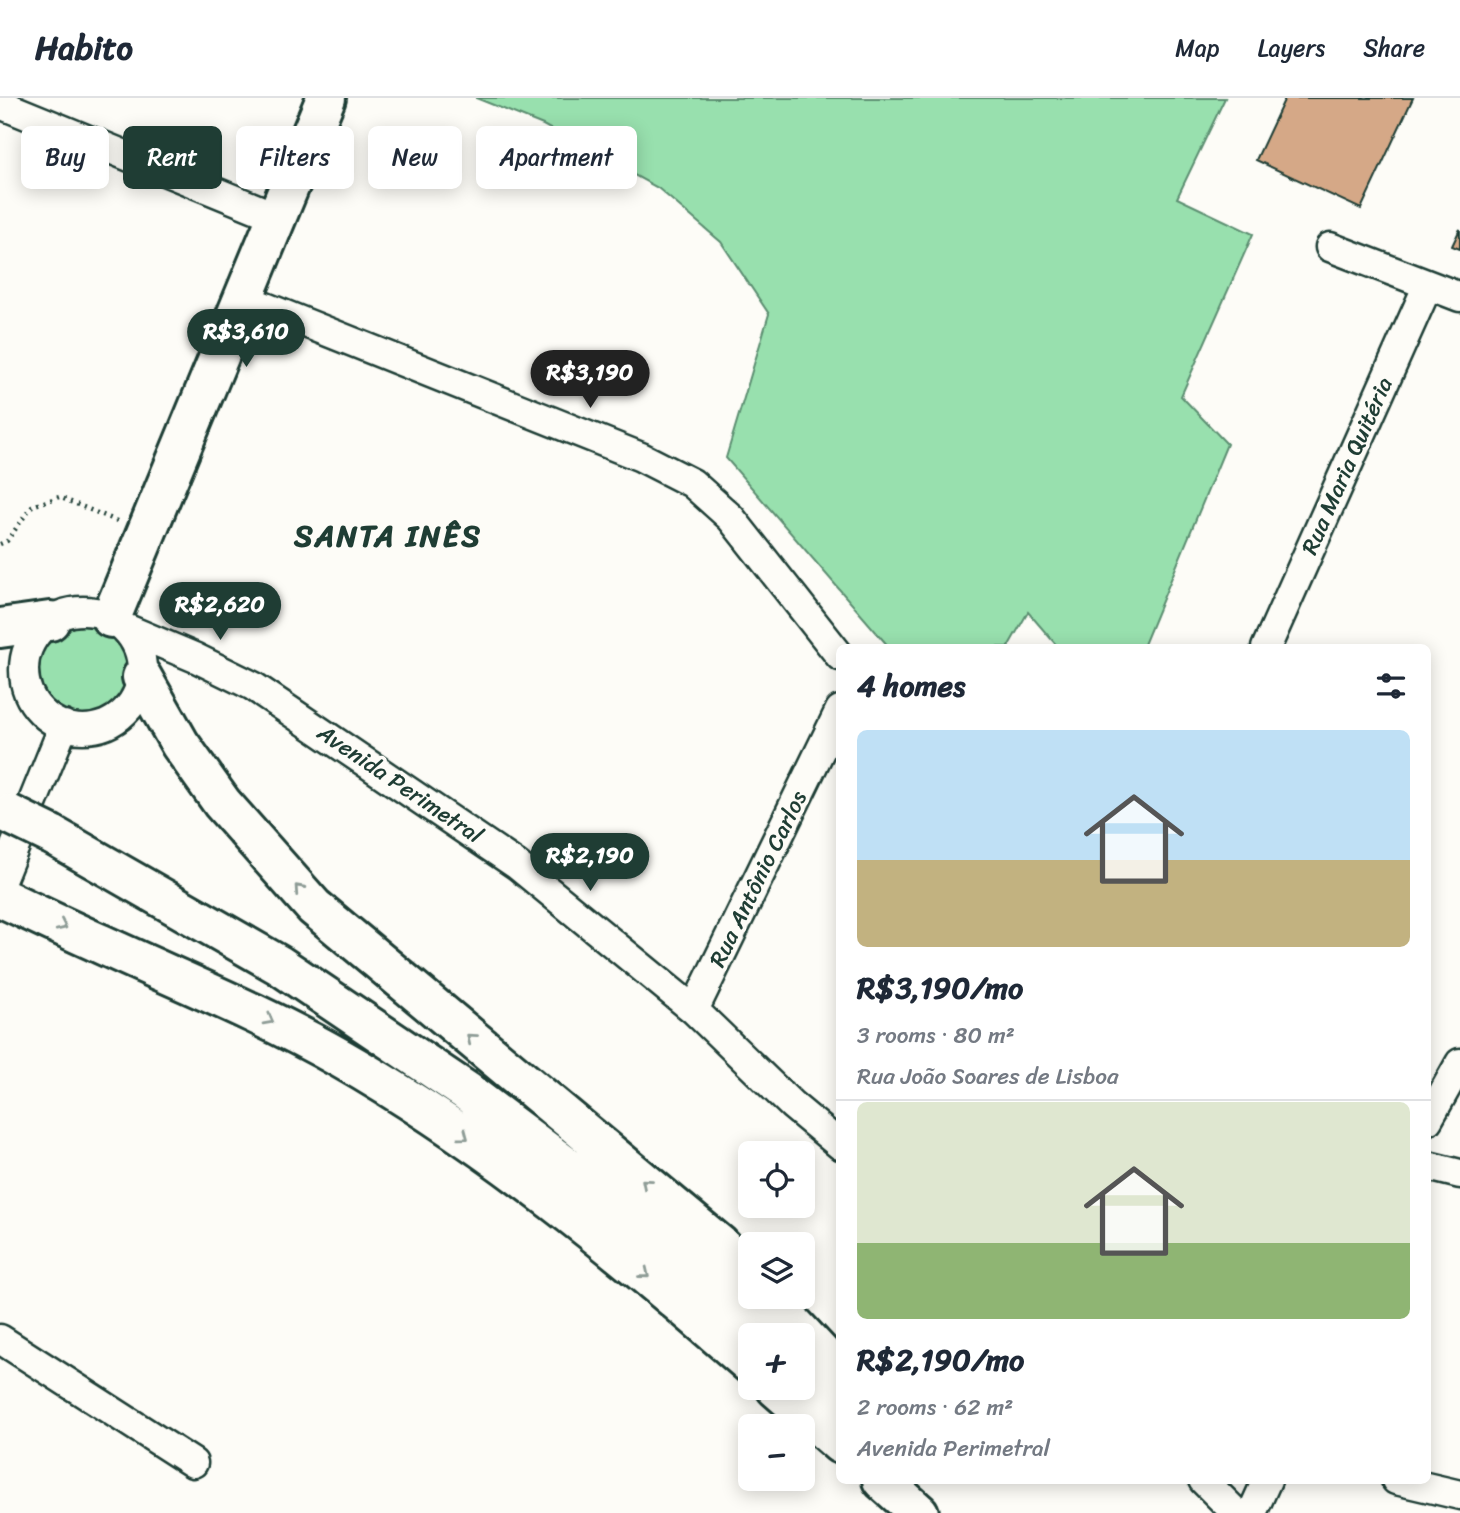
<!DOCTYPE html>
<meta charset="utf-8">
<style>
:root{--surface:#fff;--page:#f6f6f7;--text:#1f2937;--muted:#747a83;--line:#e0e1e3;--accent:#1f3d34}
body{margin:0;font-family:Sriracha,sans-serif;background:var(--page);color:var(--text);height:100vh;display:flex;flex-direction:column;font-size:26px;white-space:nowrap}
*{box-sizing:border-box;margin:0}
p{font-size:23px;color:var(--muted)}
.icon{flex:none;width:38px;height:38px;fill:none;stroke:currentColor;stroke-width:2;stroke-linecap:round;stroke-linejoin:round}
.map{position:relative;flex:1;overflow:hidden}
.side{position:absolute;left:836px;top:546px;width:595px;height:840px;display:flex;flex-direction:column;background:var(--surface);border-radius:10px;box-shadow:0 4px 18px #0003}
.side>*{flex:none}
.guide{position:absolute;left:21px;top:28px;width:665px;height:63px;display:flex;gap:14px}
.fabs{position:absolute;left:738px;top:1043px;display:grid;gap:14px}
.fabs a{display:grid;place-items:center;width:77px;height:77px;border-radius:10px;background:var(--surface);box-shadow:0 4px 18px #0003;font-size:35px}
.price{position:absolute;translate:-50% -60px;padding:0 16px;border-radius:24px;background:var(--accent);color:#fff;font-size:23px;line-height:46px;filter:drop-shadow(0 2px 4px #0008)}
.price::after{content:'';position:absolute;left:50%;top:42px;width:21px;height:16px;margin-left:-10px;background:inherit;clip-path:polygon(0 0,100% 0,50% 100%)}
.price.active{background:#222;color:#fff}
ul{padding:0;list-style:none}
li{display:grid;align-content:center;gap:14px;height:371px;padding:0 21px}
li+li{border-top:2px solid var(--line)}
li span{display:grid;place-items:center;height:217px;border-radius:10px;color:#555}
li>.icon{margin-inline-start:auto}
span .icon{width:126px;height:126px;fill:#fffc;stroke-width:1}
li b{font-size:30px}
h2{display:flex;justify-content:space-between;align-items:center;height:84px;padding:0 21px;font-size:30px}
.pill{padding:0 24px;border-radius:10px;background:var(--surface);box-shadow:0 4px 18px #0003;font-size:24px;line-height:63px}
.pill.active{background:var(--accent);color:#fff}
header{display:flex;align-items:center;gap:42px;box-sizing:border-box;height:98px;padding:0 35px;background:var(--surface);border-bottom:2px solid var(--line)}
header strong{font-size:33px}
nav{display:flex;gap:38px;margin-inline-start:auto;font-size:24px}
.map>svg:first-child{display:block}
.green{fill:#98e0ae;stroke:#5c8e71;stroke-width:2}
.building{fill:#d5a887;stroke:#1f3d34;stroke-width:2}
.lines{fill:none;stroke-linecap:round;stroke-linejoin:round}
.street-casing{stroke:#1f3d34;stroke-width:33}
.secondary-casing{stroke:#1f3d34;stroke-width:44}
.primary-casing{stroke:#1f3d34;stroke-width:44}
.path{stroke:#1f3d34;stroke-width:4.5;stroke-dasharray:2 5;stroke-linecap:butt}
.street{stroke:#fdfcf7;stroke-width:28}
.secondary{stroke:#fdfcf7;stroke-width:38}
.primary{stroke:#fdfcf7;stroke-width:38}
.primary-bridge-casing{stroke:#1f3d34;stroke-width:44;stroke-linecap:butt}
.primary-bridge{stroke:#fdfcf7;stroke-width:38}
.oneway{stroke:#8e9c96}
.labels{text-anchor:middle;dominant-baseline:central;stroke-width:7;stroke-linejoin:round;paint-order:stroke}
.street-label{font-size:23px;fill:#1f3d34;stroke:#fdfcf7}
.district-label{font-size:30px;font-weight:bold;letter-spacing:2px;fill:#1f3d34;stroke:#fdfcf7}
</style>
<header>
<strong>Habito</strong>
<nav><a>Map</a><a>Layers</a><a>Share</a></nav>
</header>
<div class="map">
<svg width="1460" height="1415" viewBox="0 0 1460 1415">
<rect width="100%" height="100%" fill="#fdfcf7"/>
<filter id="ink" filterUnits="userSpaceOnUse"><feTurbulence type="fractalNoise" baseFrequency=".0143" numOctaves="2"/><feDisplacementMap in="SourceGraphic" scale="14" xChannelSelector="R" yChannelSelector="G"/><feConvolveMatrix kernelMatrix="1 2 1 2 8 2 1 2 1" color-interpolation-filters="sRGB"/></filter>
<g filter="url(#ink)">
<path class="green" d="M476,0H1225L1177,100L1253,136L1181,298L1227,346L1143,549H1058L1028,514L1008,549H889L726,360L769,216L721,144L658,90L543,27Z
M33 572a49 49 0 1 1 98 0a49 49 0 1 1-98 0Z"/>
<path class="building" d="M1285,0H1413L1361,111L1256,62Z
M1460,131V151L1452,148Z"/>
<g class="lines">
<defs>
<path id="street" d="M0,6L277,119
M1330,149L1460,199
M243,200L641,359L692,385L731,420L840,558
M24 572a59 59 0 1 1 118 0a59 59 0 1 1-118 0Z
M125,530L196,560L253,588L517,767L694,912L792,1007L840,1047
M1266,550L1428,187
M0,785L64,627
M694,912L840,612
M1428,1022L1460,965
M1428,1068L1460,1076
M0,1241L193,1365
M1203,1382L1236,1415
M1396,1382L1460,1397
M1252,1415L1267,1382"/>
<path id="secondary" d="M111,520L326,0"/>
<path id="primary" d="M0,530L50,523
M142,579L180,646L222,705L314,809L720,1147L751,1180
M52,737L279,867L466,993L616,1106L707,1180L766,1237
M0,799C34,815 67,831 101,846C181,883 263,916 340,960C489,1045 623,1155 751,1267
M768,1199L840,1276
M803,1273L840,1308
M776,1290L840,1346
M882,1382L919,1415"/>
</defs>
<use href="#street" class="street-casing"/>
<use href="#secondary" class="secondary-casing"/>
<use href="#primary" class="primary-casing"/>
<path class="path" d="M0,446L7,443L32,408L59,399L117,423"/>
<use href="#street" class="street"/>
<use href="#secondary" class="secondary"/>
<use href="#primary" class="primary"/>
<defs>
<path id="primary-bridge" d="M9,716L52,737"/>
</defs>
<use href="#primary-bridge" class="primary-bridge-casing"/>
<use href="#primary-bridge" class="primary-bridge"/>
</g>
<defs><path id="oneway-chevron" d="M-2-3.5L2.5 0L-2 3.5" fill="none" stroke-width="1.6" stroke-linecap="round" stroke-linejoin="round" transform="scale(1.75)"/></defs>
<g class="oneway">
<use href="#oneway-chevron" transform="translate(299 791) rotate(-132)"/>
<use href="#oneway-chevron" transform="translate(62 828) rotate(25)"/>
<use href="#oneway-chevron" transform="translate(269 922) rotate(28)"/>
<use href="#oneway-chevron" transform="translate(471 940) rotate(-140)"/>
<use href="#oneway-chevron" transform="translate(464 1038) rotate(37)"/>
<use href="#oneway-chevron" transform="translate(646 1085) rotate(-140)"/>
<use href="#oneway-chevron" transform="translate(645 1176) rotate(39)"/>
</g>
</g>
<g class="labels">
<g class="street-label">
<text transform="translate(1347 368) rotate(-66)">Rua Maria Quitéria</text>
<text transform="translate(400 686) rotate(34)">Avenida Perimetral</text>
<text transform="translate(758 781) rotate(-64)">Rua Antônio Carlos</text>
</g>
<g class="district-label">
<text x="388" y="438">SANTA INÊS</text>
</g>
</g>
</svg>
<div class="fabs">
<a><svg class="icon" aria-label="locate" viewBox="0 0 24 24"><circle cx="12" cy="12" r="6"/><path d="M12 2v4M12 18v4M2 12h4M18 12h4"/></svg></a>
<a><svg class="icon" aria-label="layers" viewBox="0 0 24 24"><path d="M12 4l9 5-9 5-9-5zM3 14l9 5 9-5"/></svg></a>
<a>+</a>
<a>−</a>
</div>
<b class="price" style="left:246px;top:271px">R$3,610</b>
<b class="price active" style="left:590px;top:312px">R$3,190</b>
<b class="price" style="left:220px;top:544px">R$2,620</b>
<b class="price" style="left:590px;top:795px">R$2,190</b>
<div class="guide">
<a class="pill">Buy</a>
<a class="pill active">Rent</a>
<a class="pill">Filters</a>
<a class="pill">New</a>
<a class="pill">Apartment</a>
</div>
<section class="side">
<h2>4 homes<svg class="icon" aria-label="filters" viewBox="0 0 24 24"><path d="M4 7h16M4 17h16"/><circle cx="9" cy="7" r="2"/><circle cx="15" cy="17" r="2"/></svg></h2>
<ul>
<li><span style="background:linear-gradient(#bfe0f5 60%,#c2b280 0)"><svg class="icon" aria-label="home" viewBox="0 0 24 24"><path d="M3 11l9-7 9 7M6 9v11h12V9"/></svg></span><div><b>R$3,190/mo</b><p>3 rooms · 80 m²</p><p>Rua João Soares de Lisboa</p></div></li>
<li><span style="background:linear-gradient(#dfe7d0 65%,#8fb573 0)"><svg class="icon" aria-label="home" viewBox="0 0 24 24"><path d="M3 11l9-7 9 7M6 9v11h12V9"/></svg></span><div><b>R$2,190/mo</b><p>2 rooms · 62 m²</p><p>Avenida Perimetral</p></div></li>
</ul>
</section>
</div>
